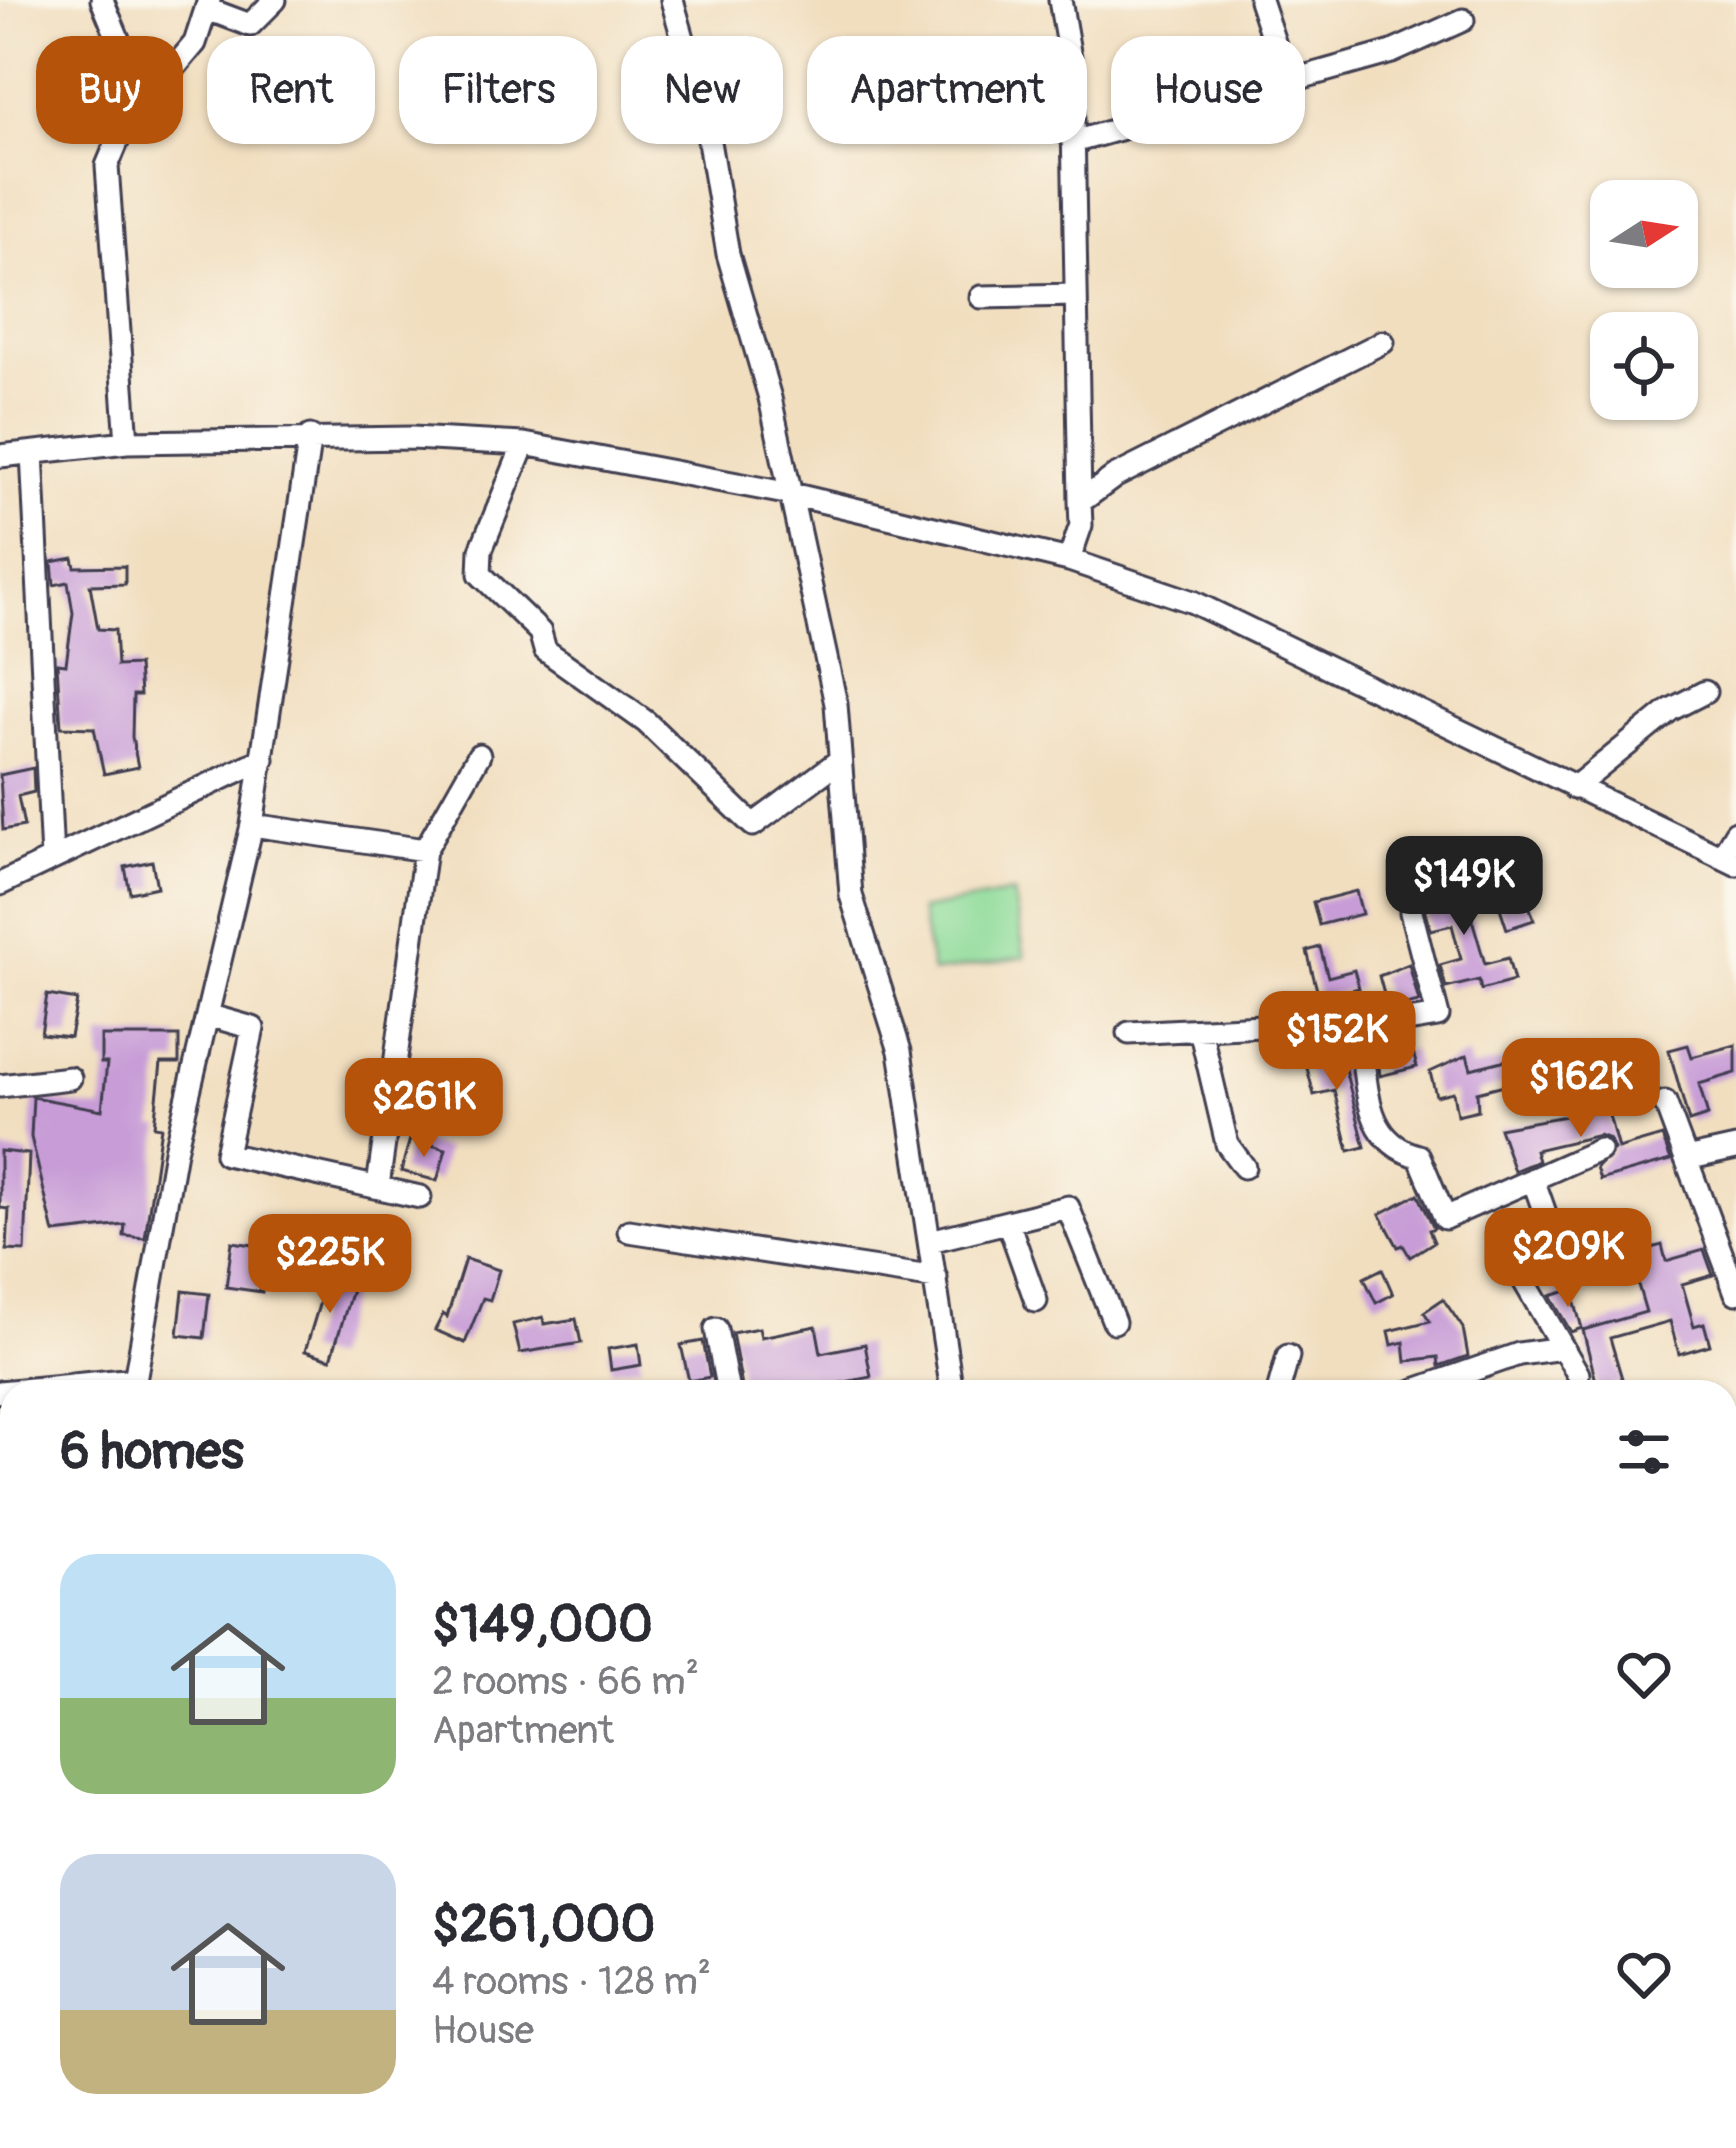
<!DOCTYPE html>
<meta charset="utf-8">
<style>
:root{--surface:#fff;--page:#f7f7f7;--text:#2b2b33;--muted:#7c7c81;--accent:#b45309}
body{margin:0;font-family:Pangolin,sans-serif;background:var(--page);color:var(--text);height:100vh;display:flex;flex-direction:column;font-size:45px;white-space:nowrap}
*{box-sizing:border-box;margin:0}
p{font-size:39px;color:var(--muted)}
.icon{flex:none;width:66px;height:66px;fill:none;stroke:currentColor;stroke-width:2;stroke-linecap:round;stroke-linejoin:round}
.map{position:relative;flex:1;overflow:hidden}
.panel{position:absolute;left:0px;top:1380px;width:1737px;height:768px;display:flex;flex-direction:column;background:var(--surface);border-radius:36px 36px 0 0;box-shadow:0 3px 9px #0004}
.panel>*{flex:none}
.guide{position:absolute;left:36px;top:36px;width:1665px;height:108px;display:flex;gap:24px}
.needle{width:78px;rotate:78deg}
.fabs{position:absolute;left:1590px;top:180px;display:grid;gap:24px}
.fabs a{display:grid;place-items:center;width:108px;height:108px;border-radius:24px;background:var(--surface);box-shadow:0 3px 9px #0004;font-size:60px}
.price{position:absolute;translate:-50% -102px;padding:0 27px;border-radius:24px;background:var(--accent);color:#fff;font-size:39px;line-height:78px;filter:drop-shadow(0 3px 6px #0008)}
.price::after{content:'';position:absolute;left:50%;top:72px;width:36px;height:27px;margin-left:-18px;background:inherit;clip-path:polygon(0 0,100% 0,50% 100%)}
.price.selected{background:#222;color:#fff}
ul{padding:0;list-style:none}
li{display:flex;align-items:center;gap:36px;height:300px;padding:0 60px}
li span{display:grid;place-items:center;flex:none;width:336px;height:240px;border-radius:36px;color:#555}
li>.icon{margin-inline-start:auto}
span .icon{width:144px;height:144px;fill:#fffc;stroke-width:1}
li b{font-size:51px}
h2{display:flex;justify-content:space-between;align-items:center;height:144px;padding:0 60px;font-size:51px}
.chip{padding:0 42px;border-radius:36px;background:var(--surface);box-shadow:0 3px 9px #0004;font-size:42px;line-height:108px}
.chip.selected{background:var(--accent);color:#fff}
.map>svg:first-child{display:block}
.green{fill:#8ddb99;stroke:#587e6a;stroke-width:3}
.forest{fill:#72bb81;stroke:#4a6e5e;stroke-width:3}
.building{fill:#c89dd7}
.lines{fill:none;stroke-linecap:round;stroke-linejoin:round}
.minor-casing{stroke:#413e4f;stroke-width:27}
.minor{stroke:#fff;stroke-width:21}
</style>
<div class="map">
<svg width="1736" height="2148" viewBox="0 0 1736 2148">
<rect width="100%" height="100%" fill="#fbf7ec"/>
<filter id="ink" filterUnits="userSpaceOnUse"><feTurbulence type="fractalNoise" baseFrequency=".00833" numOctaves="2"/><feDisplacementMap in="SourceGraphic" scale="24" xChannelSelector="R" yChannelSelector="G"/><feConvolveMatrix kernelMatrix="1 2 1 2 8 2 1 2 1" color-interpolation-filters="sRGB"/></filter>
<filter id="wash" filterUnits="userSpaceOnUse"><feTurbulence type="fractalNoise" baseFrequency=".004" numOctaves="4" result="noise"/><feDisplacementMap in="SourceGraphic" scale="48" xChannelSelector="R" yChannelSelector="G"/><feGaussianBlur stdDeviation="2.7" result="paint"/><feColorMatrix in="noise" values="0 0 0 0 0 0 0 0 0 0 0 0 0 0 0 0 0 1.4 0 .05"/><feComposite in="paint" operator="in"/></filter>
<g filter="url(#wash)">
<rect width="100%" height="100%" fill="#f1debf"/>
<path class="green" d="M1013,893L1025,957L932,973L920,910Z"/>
<path class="forest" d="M1736,1688V2072L1725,2062V1696Z"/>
<g id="blocks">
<path class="building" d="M73,558L75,567L125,566V584L90,585L98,629L115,630L117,666L138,665L140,695H133L132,737L138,767L104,774L94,728L61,727L57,663L66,664L73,613L68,582L54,585L52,562Z
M33,768L34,792L18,796L24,826L3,830L0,775Z
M152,861L157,887L130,893L125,867Z
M1458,871L1485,964L1508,958L1514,981L1481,990L1479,980L1446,988L1440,965L1461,959L1452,925L1431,930L1423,903L1442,898L1436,877Z
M1356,891L1362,914L1319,925L1313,902Z
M1526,896L1534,920L1507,929L1499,905Z
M1320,947L1328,977L1354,970L1359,988L1319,998L1307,951Z
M1409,964L1419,1002L1388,1009L1379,976Z
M47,995L77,1000L70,1037L41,1034Z
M101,1036H179V1063H161L154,1126L161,1127L145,1238L124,1236L125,1225L54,1233L31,1137L33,1097L102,1110L107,1063H101Z
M1688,1045L1692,1057L1736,1045V1073L1699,1084L1708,1116L1689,1122L1669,1050Z
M1412,1049L1417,1067L1380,1076L1378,1058Z
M1340,1050L1365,1147L1349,1151L1334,1090L1314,1095L1305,1060Z
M1467,1055L1471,1069L1510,1059L1516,1082L1477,1092L1478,1110L1457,1115L1453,1092L1436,1096L1430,1072Z
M1604,1097L1618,1149L1662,1136L1671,1160L1600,1180L1596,1168L1614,1150L1609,1139L1599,1135L1535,1150L1538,1161L1514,1171L1499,1128L1571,1115L1570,1108Z
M410,1139L446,1149L437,1181L401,1171Z
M0,1151L29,1154L25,1251L7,1250L9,1209L0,1208Z
M1418,1194L1434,1228L1429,1230L1434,1242L1410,1257L1403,1245L1398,1247L1380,1214Z
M1619,1228L1626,1254L1601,1262L1602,1233Z
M232,1242L268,1247L262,1292L226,1287Z
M1662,1245L1666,1261L1704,1250L1713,1275L1682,1284L1694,1326L1704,1323L1710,1345L1679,1354L1670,1321L1610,1338L1623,1382L1598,1389L1583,1330L1646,1312L1629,1254Z
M465,1259L499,1270L490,1300L483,1298L465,1343L435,1330L443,1314L447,1317Z
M1382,1269L1393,1294L1376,1303L1364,1278Z
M329,1272L355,1280L331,1359L305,1351Z
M1571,1290L1582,1328L1571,1332L1550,1296Z
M183,1291L209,1294L204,1338L178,1335Z
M1443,1299L1463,1328L1468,1356L1439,1366L1438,1357L1406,1361L1404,1342L1392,1345L1389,1331L1430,1321L1424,1312Z
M543,1317L544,1324L576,1319L581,1343L520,1353L513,1324Z
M816,1326L821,1353L865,1344L871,1377L825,1386L826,1392H743L732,1333L759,1328L761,1337Z
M703,1341L710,1377L689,1381L681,1345Z
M638,1344L641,1365L611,1370L608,1349Z"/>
</g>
</g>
<g filter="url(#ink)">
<use href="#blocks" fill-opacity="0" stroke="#413e4f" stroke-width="3"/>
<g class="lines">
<defs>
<path id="minor" d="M102,0L145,104
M672,0L704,112L728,254L770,398L836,704L851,895L900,1051L952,1392
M1060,0L1072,69L1080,502L1081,525L1069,560
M1260,0L1287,81
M210,10L250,25L275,0
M1073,142L1392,52L1463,20
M981,297L1076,295
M127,442L107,166L122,130L195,43L209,0
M524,444L481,550L480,574L540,632L545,650L646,722L753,825L840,760
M32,453L52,859
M0,456L127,442L412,438L524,444L791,494L1069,560L1193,602L1736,864
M1080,502L1114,477L1383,342
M1574,788L1670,710L1705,692
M252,825L425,850
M1721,857L1736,832
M0,884L263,759
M207,1015L253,1028L226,1154L420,1197
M1200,1029L1227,1144L1244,1167
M1359,1029C1368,1080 1361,1142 1419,1156L1445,1218L1599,1150
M1129,1033L1316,1023L1359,1029L1438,1016L1411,912
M0,1086L70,1078
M1665,1102L1736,1293
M1686,1159L1736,1148
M1533,1179L1559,1253
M378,1186L425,850L479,755
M1008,1222L1036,1301
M629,1231L936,1278
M930,1241L1068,1207L1114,1322
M716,1329L728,1392
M1578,1374L1520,1274L1588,1237
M0,1392L135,1379
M133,1392L175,1151L252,825L310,436
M1278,1392L1288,1356
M1410,1392L1519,1354L1563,1348
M0,1585L12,1582
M0,1920H12
M1725,2107L1736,2121
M202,2136L205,2148
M1092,2136L1094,2148
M1461,2136L1467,2148
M1385,2148L1401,2136"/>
</defs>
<use href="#minor" class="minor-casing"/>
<use href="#minor" class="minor"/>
</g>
</g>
</svg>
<div class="fabs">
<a><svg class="needle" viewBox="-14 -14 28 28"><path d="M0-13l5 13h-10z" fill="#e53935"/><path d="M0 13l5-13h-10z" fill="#7c7c81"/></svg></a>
<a><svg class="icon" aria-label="locate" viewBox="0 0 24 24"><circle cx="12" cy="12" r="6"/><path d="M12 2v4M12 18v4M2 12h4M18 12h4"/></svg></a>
</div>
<b class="price selected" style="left:1464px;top:938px">$149K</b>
<b class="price" style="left:1337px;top:1093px">$152K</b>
<b class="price" style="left:1581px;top:1140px">$162K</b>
<b class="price" style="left:424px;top:1160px">$261K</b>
<b class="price" style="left:1568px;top:1310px">$209K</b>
<b class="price" style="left:330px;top:1316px">$225K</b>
<div class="guide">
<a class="chip selected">Buy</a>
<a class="chip">Rent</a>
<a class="chip">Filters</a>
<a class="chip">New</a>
<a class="chip">Apartment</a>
<a class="chip">House</a>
</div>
<section class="panel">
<h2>6 homes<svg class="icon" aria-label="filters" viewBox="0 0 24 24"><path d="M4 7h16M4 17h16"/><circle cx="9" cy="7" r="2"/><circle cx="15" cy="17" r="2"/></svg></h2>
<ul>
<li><span style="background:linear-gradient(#bfe0f5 60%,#8fb573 0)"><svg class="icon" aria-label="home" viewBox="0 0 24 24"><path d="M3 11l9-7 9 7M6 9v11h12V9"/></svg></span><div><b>$149,000</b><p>2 rooms · 66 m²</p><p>Apartment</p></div><svg class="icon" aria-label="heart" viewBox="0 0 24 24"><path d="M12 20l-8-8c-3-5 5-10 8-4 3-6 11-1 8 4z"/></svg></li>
<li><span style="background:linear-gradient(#c9d6e8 65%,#c2b280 0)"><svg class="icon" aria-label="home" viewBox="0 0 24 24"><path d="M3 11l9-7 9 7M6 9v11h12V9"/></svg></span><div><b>$261,000</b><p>4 rooms · 128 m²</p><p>House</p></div><svg class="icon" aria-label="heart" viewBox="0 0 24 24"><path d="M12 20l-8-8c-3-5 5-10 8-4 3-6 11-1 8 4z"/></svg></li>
</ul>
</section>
</div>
